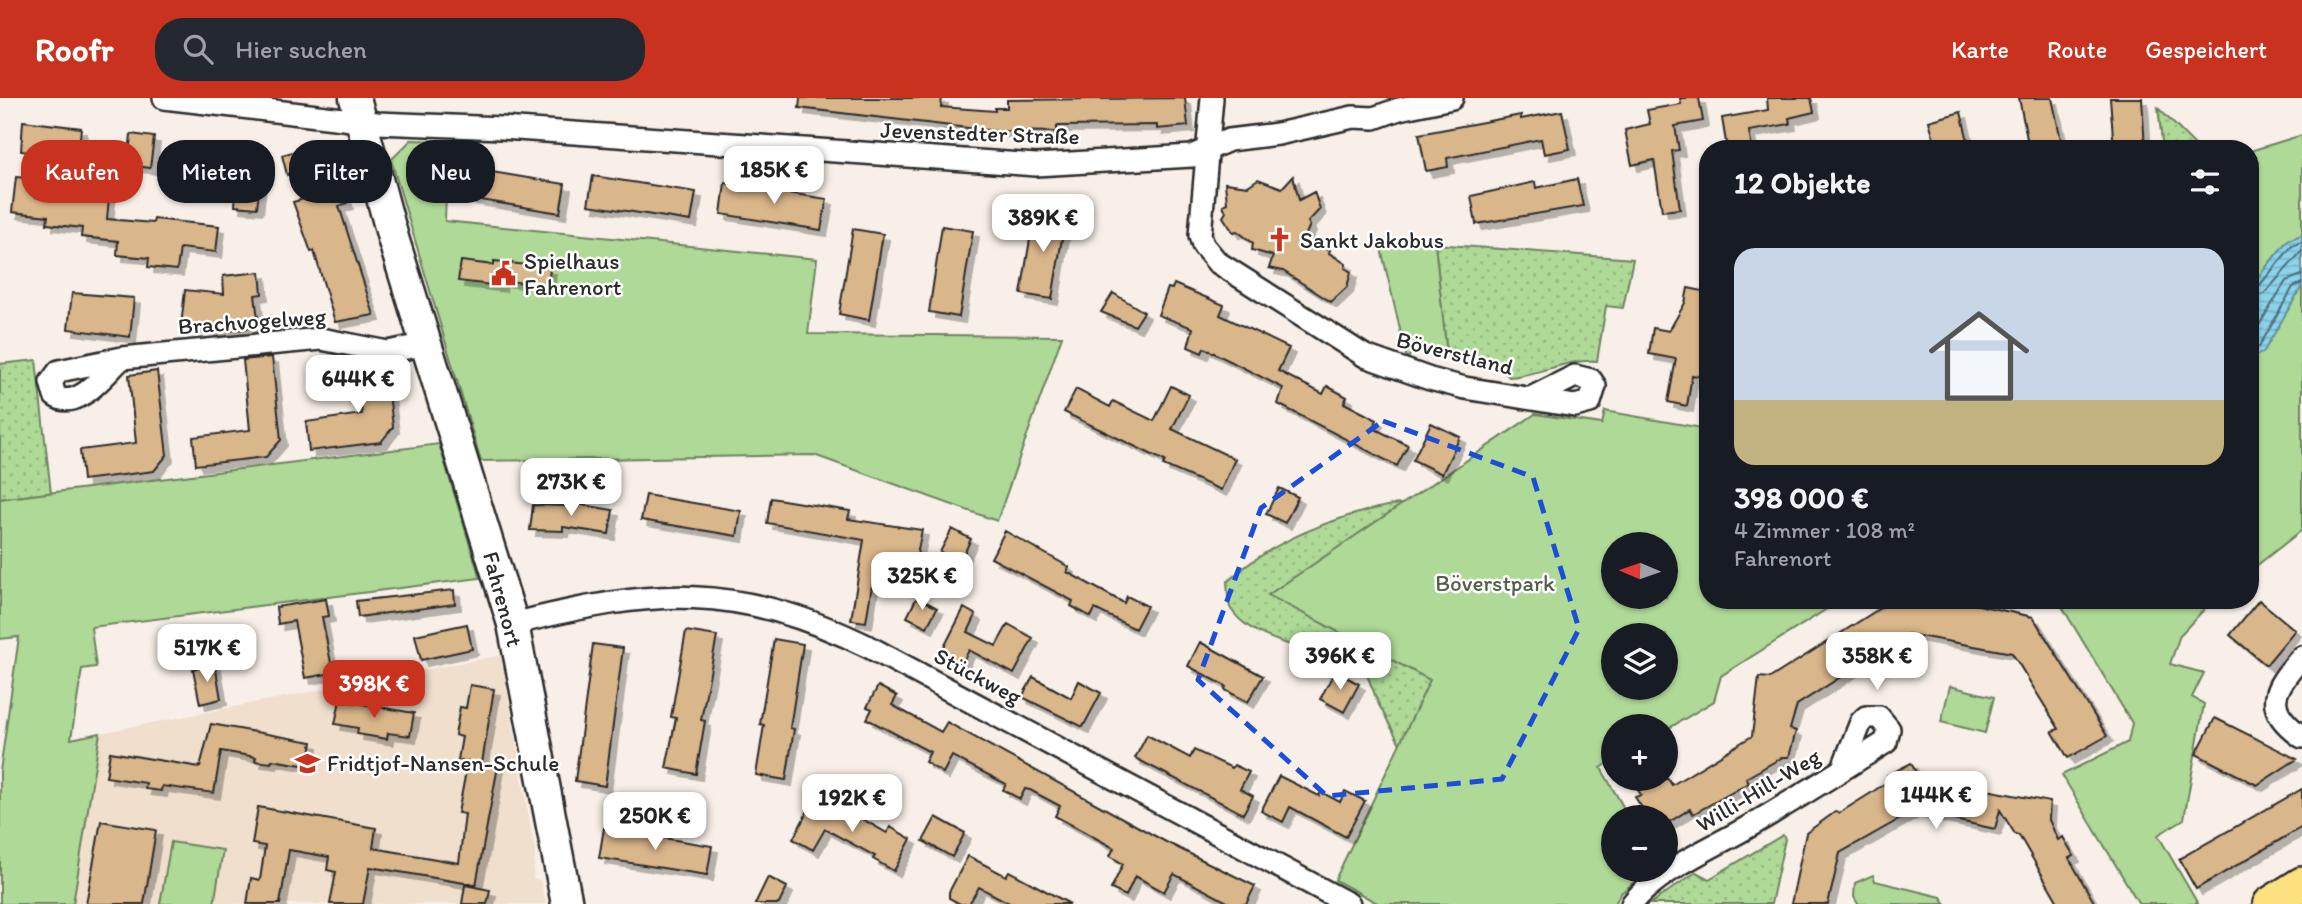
<!DOCTYPE html>
<html lang="de">
<meta charset="utf-8">
<style>
:root{--surface:#171b24;--page:#242831;--text:#f1f3f6;--muted:#9ea1a6;--line:#363941;--accent:#c8321e}
body{margin:0;font-family:Itim,sans-serif;background:var(--page);color:var(--text);height:100vh;display:flex;flex-direction:column;font-size:26px;white-space:nowrap}
*{box-sizing:border-box;margin:0}
p{font-size:23px;color:var(--muted)}
.icon{flex:none;width:38px;height:38px;fill:none;stroke:currentColor;stroke-width:2;stroke-linecap:round;stroke-linejoin:round}
.map{position:relative;flex:1;overflow:hidden}
.details{position:absolute;left:1699px;top:42px;width:560px;height:469px;display:flex;flex-direction:column;background:var(--surface);border-radius:28px;box-shadow:0 2px 5px #0004}
.details>*{flex:none}
.hud{position:absolute;left:21px;top:42px;width:665px;height:63px;display:flex;gap:14px}
.needle{width:46px;rotate:272deg}
.controls{position:absolute;left:1601px;top:434px;display:grid;gap:14px}
.controls a{display:grid;place-items:center;width:77px;height:77px;border-radius:50%;background:var(--surface);box-shadow:0 2px 5px #0004;font-size:35px}
.price{position:absolute;translate:-50% -60px;padding:0 16px;border-radius:14px;background:#fff;color:#222;font-size:23px;line-height:46px;filter:drop-shadow(0 2px 4px #0008)}
.price::after{content:'';position:absolute;left:50%;top:42px;width:21px;height:16px;margin-left:-10px;background:inherit;clip-path:polygon(0 0,100% 0,50% 100%)}
.price.on{background:var(--accent);color:#fff}
ul{padding:0;list-style:none}
li{display:grid;align-content:center;gap:14px;height:371px;padding:0 35px}
li+li{border-top:2px solid var(--line)}
li span{display:grid;place-items:center;height:217px;border-radius:21px;color:#555}
li>.icon{margin-inline-start:auto}
span .icon{width:126px;height:126px;fill:#fffc;stroke-width:1}
li b{font-size:30px}
h2{display:flex;justify-content:space-between;align-items:center;height:84px;padding:0 35px;font-size:30px}
.pill{padding:0 24px;border-radius:28px;background:var(--surface);box-shadow:0 2px 5px #0004;font-size:24px;line-height:63px}
.pill.on{background:var(--accent);color:#fff}
header{display:flex;align-items:center;gap:42px;box-sizing:border-box;height:98px;padding:0 35px;background:var(--accent);color:#fff}
header strong{font-size:33px}
nav{display:flex;gap:38px;margin-inline-start:auto;font-size:24px}
.search{width:490px;height:63px;background:var(--page);display:flex;align-items:center;gap:18px;box-sizing:border-box;padding:0 24px;border-radius:28px;color:var(--muted);font-size:26px}
.map>svg:first-child{display:block}
.built{fill:#efdfcc}
.grass{fill:url(#grass-dots);stroke:#6d8261;stroke-width:2}
.green{fill:#afd997;stroke:#6d8261;stroke-width:2;fill-rule:evenodd}
.water{fill:url(#water-rules);stroke:#64909e;stroke-width:2}
.lines{fill:none;stroke-linecap:round;stroke-linejoin:round}
.shore{stroke:#516e78;stroke-width:2}
.building{fill:#dab68b;stroke:#2b2b2b;stroke-width:2;filter:url(#shadow)}
.street-casing{stroke:#2b2b2b;stroke-width:26}
.secondary-casing{stroke:#2b2b2b;stroke-width:35}
.primary-casing{stroke:#2b2b2b;stroke-width:38}
.street{stroke:#fff;stroke-width:21}
.secondary{stroke:#fff;stroke-width:30}
.primary{stroke:#fde080;stroke-width:33}
.marked{fill:none;stroke:#1d4ed8;stroke-width:5;stroke-dasharray:14 9;stroke-linejoin:round}
.labels{text-anchor:middle;dominant-baseline:central;stroke-width:5;stroke-linejoin:round;paint-order:stroke}
.street-label{font-size:23px;fill:#2b2b2b;stroke:#fff}
.poi-label{font-size:23px;fill:#2b2b2b;stroke:#fff;text-anchor:start}
.park-label{font-size:23px;fill:#535f4b;stroke:#fff}
</style>
<header>
<strong>Roofr</strong>
<div class="search"><svg class="icon" aria-label="search" viewBox="0 0 24 24"><circle cx="10" cy="10" r="6"/><path d="M15 15l6 6"/></svg>Hier suchen</div>
<nav><a>Karte</a><a>Route</a><a>Gespeichert</a></nav>
</header>
<div class="map">
<svg width="2302" height="806" viewBox="0 0 2302 806">
<defs>
<pattern id="grass-dots" width="8" height="8" patternUnits="userSpaceOnUse" patternTransform="scale(1.75)"><rect width="8" height="8" fill="#afd997"/><path d="M2 2h.1M6 6h.1" fill="none" stroke="#97ba82" stroke-width="1.8" stroke-linecap="round"/></pattern>
<pattern id="water-rules" width="6" height="5" patternUnits="userSpaceOnUse" patternTransform="scale(1.75)"><rect width="6" height="5" fill="#8ad3eb"/><path d="M0 2.5h6" fill="none" stroke="#77b5ca"/></pattern>
<filter id="shadow"><feDropShadow dx="6" dy="6" stdDeviation="0" flood-color="#0004"/></filter>
</defs>
<rect width="100%" height="100%" fill="#f8f0e8"/>
<filter id="ink" filterUnits="userSpaceOnUse"><feTurbulence type="fractalNoise" baseFrequency=".0143" numOctaves="2"/><feDisplacementMap in="SourceGraphic" scale="14" xChannelSelector="R" yChannelSelector="G"/><feConvolveMatrix kernelMatrix="1 2 1 2 8 2 1 2 1" color-interpolation-filters="sRGB"/></filter>
<g filter="url(#ink)">
<path class="built" d="M501,557L535,754L533,781L540,782L546,806H73L100,635Z"/>
<path class="grass" d="M2158,10L2199,51H2163Z
M1435,146L1633,161L1623,210L1606,208L1597,263C1566,261 1540,277 1509,279L1497,265L1447,258Z
M36,262L51,395L0,401V266Z
M1441,405L1402,539L1451,597L1405,655L1379,607L1361,562C1324,555 1253,546 1231,511C1227,505 1228,492 1227,484C1269,444 1335,418 1392,407C1408,404 1425,406 1441,405Z
M1783,737L1785,741L1771,806H1650L1696,774L1709,781Z"/>
<path class="green" d="M2302,37V137L2288,142L2251,188L2250,53Z
M411,42L448,43L445,123L817,161L808,236L1062,238L997,423L814,357L481,363L391,62Z
M1379,142L1435,146L1447,258L1417,249L1407,261Z
M2302,188V432L2251,472V257L2254,258Z
M1605,313L1708,331V502H1841L1721,578L1714,603L1666,632V628H1614L1613,662L1601,670L1629,719H1614V772H1648L1620,796L1615,806H1379L1335,782L1430,582L1268,497L1535,316L1602,326ZM1614,446H1666V499H1614ZM1614,537H1666V590H1614Z
M439,346L480,480L91,529L96,569L82,571L71,641L100,635L73,806H0V673L19,539L0,541V401Z
M2058,502H2213L2180,537L2170,566L2204,575L2192,599L2204,606L2184,721L2158,737L2198,806H2139L2062,677L2128,644L2132,625Z
M1950,588L1994,599L1985,635L1941,624Z
M171,744L223,752L214,806H160Z
M1873,777L1875,783L1941,799L1946,806H1858L1854,799L1855,785Z"/>
<path class="water" d="M2302,137V188L2263,255L2253,258L2250,257L2251,188L2288,142Z"/>
<g class="lines">
<path class="shore" d="M2250,191L2259,188L2292,148L2302,144
M2250,200L2264,196L2302,153
M2250,242L2286,183L2302,177
M2250,251L2259,249L2293,189L2302,185"/>
</g>
<path class="building" d="M800,0H942L941,9L995,13V10H1007V2L1185,0L1188,28L1157,31V27L1057,28V34L994,33L799,10Z
M1680,0H1699L1703,23L1675,28L1679,52L1672,53L1680,111L1662,113L1654,62L1632,67L1625,32L1650,26L1647,12L1681,6Z
M1767,0H1811L1814,14L1789,20L1790,26L1749,33L1752,51H1727L1722,20L1768,12Z
M2019,0H2052L2063,51H2029Z
M2110,0H2142L2145,51H2114Z
M1562,13L1570,51L1544,56L1541,41L1447,60L1448,69L1426,73L1419,36L1521,17V21Z
M1961,14L1970,51H1937L1929,23Z
M23,23L81,30L78,61L21,53Z
M131,36L154,39L150,70L128,67Z
M311,49L316,69L287,77L282,57Z
M240,54L263,56L257,110L235,108L236,90L201,84L205,60L239,65Z
M461,69L565,86L560,115L456,98Z
M593,78L696,94L691,123L588,107Z
M1293,78L1299,102L1314,94L1320,111L1308,124L1310,127L1306,136L1318,147L1330,152L1329,155L1346,166L1345,170L1351,174L1347,189L1331,204L1283,173L1269,170L1273,158L1252,152L1253,145L1237,133L1233,134L1223,119L1226,114L1223,107L1227,105L1225,85L1248,88L1258,81L1282,90Z
M16,79L37,81L36,99L85,104L86,87L110,89L107,121L153,125L154,121L219,128L216,154L180,150L177,172L148,169L149,160L117,157L118,143L81,139L82,130L47,126L48,118L12,114Z
M340,81L347,105L339,108L374,217L335,224L314,153L311,154L293,104L318,97L316,87Z
M1577,81L1583,108L1476,126L1471,98L1535,84L1536,90Z
M725,85L827,101L821,132L721,116Z
M1035,111L1066,116L1052,201L1021,196Z
M942,128L973,133L959,219L929,214Z
M853,131L883,136L869,222L839,216Z
M461,163L494,167V163L550,170L548,188L501,182L500,188L458,183Z
M260,174L262,196L255,197L259,229L229,233L181,228L185,192L224,196L223,178Z
M1174,186L1224,207L1220,217L1289,250L1278,273L1323,296L1327,288L1347,299L1344,305L1377,322L1373,330L1408,347L1397,368L1278,306L1283,290L1204,250L1202,255L1188,249L1193,230L1158,217L1168,190L1172,191Z
M1688,190L1708,194V280L1692,277L1687,308L1668,304L1676,261L1649,256L1653,230L1669,233L1685,205Z
M72,195L134,200L130,239L68,231Z
M1113,195L1144,214L1135,228L1101,214Z
M272,259L281,342L266,359L196,367L193,339L250,332L243,262Z
M357,263L386,269L393,329L381,344L309,353L306,324L362,316Z
M157,273L167,357L154,373L83,382L80,352L136,345L129,277Z
M1171,288L1189,297L1172,331L1235,361L1221,392L1163,367L1165,363L1064,314L1076,291L1110,309L1113,303L1154,323Z
M1431,325L1460,339L1442,376L1413,362Z
M1279,390L1298,399L1285,425L1266,416Z
M646,397L741,413L737,438L641,422Z
M771,400L850,413L848,421L922,432L913,477L875,469L866,524L851,522L864,442L767,425Z
M565,404L613,412L609,436L563,429V433L530,432L533,407L565,408Z
M952,431L971,441L960,464L940,454Z
M1005,433L1069,469L1067,474L1124,505L1127,498L1147,508L1135,531L1095,511L1091,519L1071,508L1073,503L991,460Z
M454,492L455,506L358,519L356,503Z
M917,499L937,510L927,529L907,519Z
M326,501L329,518L322,519L333,575L305,580L294,523L278,526L276,509Z
M1893,502H1955L2033,519L2107,638L2068,660L2052,633L2059,631L2012,555L1908,536L1797,607L1790,631L1796,633L1789,659H1783L1746,680L1749,685L1693,716L1690,711L1666,726V719H1648L1635,699L1641,697L1635,687L1646,681H1668L1672,687L1752,638L1759,579L1770,580Z
M2259,502L2295,532L2266,567L2230,537Z
M964,510L976,517L968,534L996,548L1008,526L1033,540L1014,576L969,552L962,566L941,555Z
M467,526L472,551L421,562L415,537Z
M686,533L717,538L701,622L705,623L696,676L666,670L676,620L671,619Z
M774,541L803,546L790,630L794,631L786,682L756,677L764,627L760,626Z
M1200,544L1263,578L1248,604L1225,592L1226,588L1188,568Z
M593,546L623,550L605,688L575,683Z
M215,566L221,601L200,606L193,571Z
M1335,573L1359,586L1344,614L1320,601Z
M1033,579L1071,600L1079,583L1101,595L1083,629L1022,599Z
M470,587L494,591L482,665L498,668L476,787L370,769L363,806H330L336,774L327,772L329,759L289,752L280,806H247L251,780L260,782L265,748L252,746L258,709L376,730L373,750L459,765L465,716L458,715L468,663L458,662L462,639L455,637L460,609L466,610Z
M878,588L897,598L892,607L941,634L947,624L1166,744L1255,788L1246,806H1231L1174,776L1164,794L1135,778L1126,798L1111,791L1123,766L1110,758L1114,750L1055,718L1060,708L1030,692L1025,691L1020,701L1003,692L1006,686L952,658L943,675L925,664L930,654L867,621L872,611L867,609Z
M340,602L414,615L410,638L388,635L387,641L357,636L358,630L335,626Z
M2215,620L2297,661L2257,687L2196,656Z
M211,626L312,644L308,668L272,662L271,665L255,663L256,659L221,653L214,695L162,688L161,693L145,691L146,685L106,679L110,654L200,669Z
M1147,637L1190,660L1194,652L1232,670L1234,667L1249,674L1240,691L1253,698L1243,716L1135,660Z
M1911,665L1928,696L1933,677L1987,692L2050,704L2049,722L2058,742L2063,739L2074,758L2069,760L2095,806H2059L2019,737L2015,736L2000,712L1995,731L1914,713L1840,755L1828,806H1791L1806,735L1835,714L1839,715L1871,695L1891,681L1888,677Z
M1279,678L1319,698L1321,694L1340,704L1345,693L1365,703L1346,739L1290,709L1283,724L1261,713Z
M2302,691V729L2196,791L2179,761Z
M814,701L848,719L850,714L887,735L890,729L911,741L894,773L873,761L875,758L825,731L813,752L793,741Z
M936,719L965,735L952,759L923,743Z
M101,723L156,732L144,806H86Z
M604,730L712,748L707,777L599,760Z
M968,758L1006,778L1009,773L1070,806H1011L979,789L969,806H960L949,800V794Z
M768,779L787,789L779,806H755Z
M465,787L490,792L487,806H462Z"/>
<g class="lines">
<defs>
<path id="street" d="M164,0L377,25L502,30L1036,67L1192,58L1229,42L1278,36L1353,19L1374,20L1399,11L1452,0
M1212,0L1200,137L1203,147L1217,164L1365,258L1430,281L1465,290L1575,308L1590,304L1595,288L1591,282L1575,278L1531,300
M122,260C106,274 78,314 55,298L51,284L59,273L122,260L321,241L388,254L426,246
M513,526C653,490 736,484 869,549L1349,806
M2302,559C2272,592 2262,610 2302,639
M1632,806C1655,774 1714,749 1748,729C1795,702 1840,673 1886,644L1889,631L1879,619H1866L1861,624L1842,672"/>
<path id="secondary" d="M355,0L393,140L513,526L567,806"/>
<path id="primary" d="M2270,806L2302,786"/>
</defs>
<use href="#street" class="street-casing"/>
<use href="#secondary" class="secondary-casing"/>
<use href="#primary" class="primary-casing"/>
<use href="#street" class="street"/>
<use href="#secondary" class="secondary"/>
<use href="#primary" class="primary"/>
</g>
</g>
<path class="marked" d="M1383,323L1533,379L1579,531L1502,681L1327,698L1198,582L1261,410Z"/>
<defs>
<symbol id="church-bare" viewBox="-9 -9 18 18"><path d="M-1.2-6h2.4v3.5h3.3v2.4h-3.3V6h-2.4V-.1h-3.3v-2.4h3.3Z" fill="#c8321e" stroke="#fff" stroke-width="2.5" paint-order="stroke"/></symbol>
<symbol id="civic-bare" viewBox="-9 -9 18 18"><path d="M-.6-6.5H3V-4.5H.6V-3L4-1V1h2V6H-6V1h2V-1L-.6-3ZM-1.2 2.5V6h2.4V2.5Z" fill="#c8321e" stroke="#fff" stroke-width="2.5" paint-order="stroke"/></symbol>
<symbol id="school-bare" viewBox="-9 -9 18 18"><path d="M0-5L7-2L0 1L-7-2ZM-4 1L0 2.5L4 1V4Q0 6-4 4Z" fill="#c8321e" stroke="#fff" stroke-width="2.5" paint-order="stroke"/></symbol>
</defs>
<g fill-rule="evenodd">
<use href="#church-bare" x="1262" y="124" width="35" height="35"/>
<use href="#civic-bare" x="486" y="158" width="35" height="35"/>
<use href="#school-bare" x="290" y="648" width="35" height="35"/>
</g>
<g class="labels">
<g class="street-label">
<text transform="translate(980 35) rotate(2)">Jevenstedter Straße</text>
<text transform="translate(252 223) rotate(-4)">Brachvogelweg</text>
<text transform="translate(1455 255) rotate(14)">Böverstland</text>
<text transform="translate(503 501) rotate(75)">Fahrenort</text>
<text transform="translate(978 578) rotate(28)">Stückweg</text>
<text transform="translate(1758 692) rotate(-31)">Willi-Hill-Weg</text>
</g>
<g class="poi-label">
<text x="1300" y="142">Sankt Jakobus</text>
<text x="524" y="163">Spielhaus<tspan x="524" dy="26">Fahrenort</tspan></text>
<text x="327" y="665">Fridtjof-Nansen-Schule</text>
</g>
<g class="park-label">
<text x="1495" y="485">Böverstpark</text>
</g>
</g>
</svg>
<div class="controls">
<a><svg class="needle" viewBox="-14 -14 28 28"><path d="M0-13l5 13h-10z" fill="#e53935"/><path d="M0 13l5-13h-10z" fill="#9ea1a6"/></svg></a>
<a><svg class="icon" aria-label="layers" viewBox="0 0 24 24"><path d="M12 4l9 5-9 5-9-5zM3 14l9 5 9-5"/></svg></a>
<a>+</a>
<a>−</a>
</div>
<b class="price" style="left:774px;top:108px">185K €</b>
<b class="price" style="left:1043px;top:156px">389K €</b>
<b class="price" style="left:358px;top:317px">644K €</b>
<b class="price" style="left:571px;top:420px">273K €</b>
<b class="price" style="left:922px;top:514px">325K €</b>
<b class="price" style="left:207px;top:586px">517K €</b>
<b class="price" style="left:1340px;top:594px">396K €</b>
<b class="price" style="left:1877px;top:594px">358K €</b>
<b class="price on" style="left:374px;top:622px">398K €</b>
<b class="price" style="left:1936px;top:733px">144K €</b>
<b class="price" style="left:852px;top:736px">192K €</b>
<b class="price" style="left:655px;top:754px">250K €</b>
<div class="hud">
<a class="pill on">Kaufen</a>
<a class="pill">Mieten</a>
<a class="pill">Filter</a>
<a class="pill">Neu</a>
</div>
<section class="details">
<h2>12 Objekte<svg class="icon" aria-label="filters" viewBox="0 0 24 24"><path d="M4 7h16M4 17h16"/><circle cx="9" cy="7" r="2"/><circle cx="15" cy="17" r="2"/></svg></h2>
<ul>
<li><span style="background:linear-gradient(#c9d6e8 70%,#c2b280 0)"><svg class="icon" aria-label="home" viewBox="0 0 24 24"><path d="M3 11l9-7 9 7M6 9v11h12V9"/></svg></span><div><b>398 000 €</b><p>4 Zimmer · 108 m²</p><p>Fahrenort</p></div></li>
</ul>
</section>
</div>
